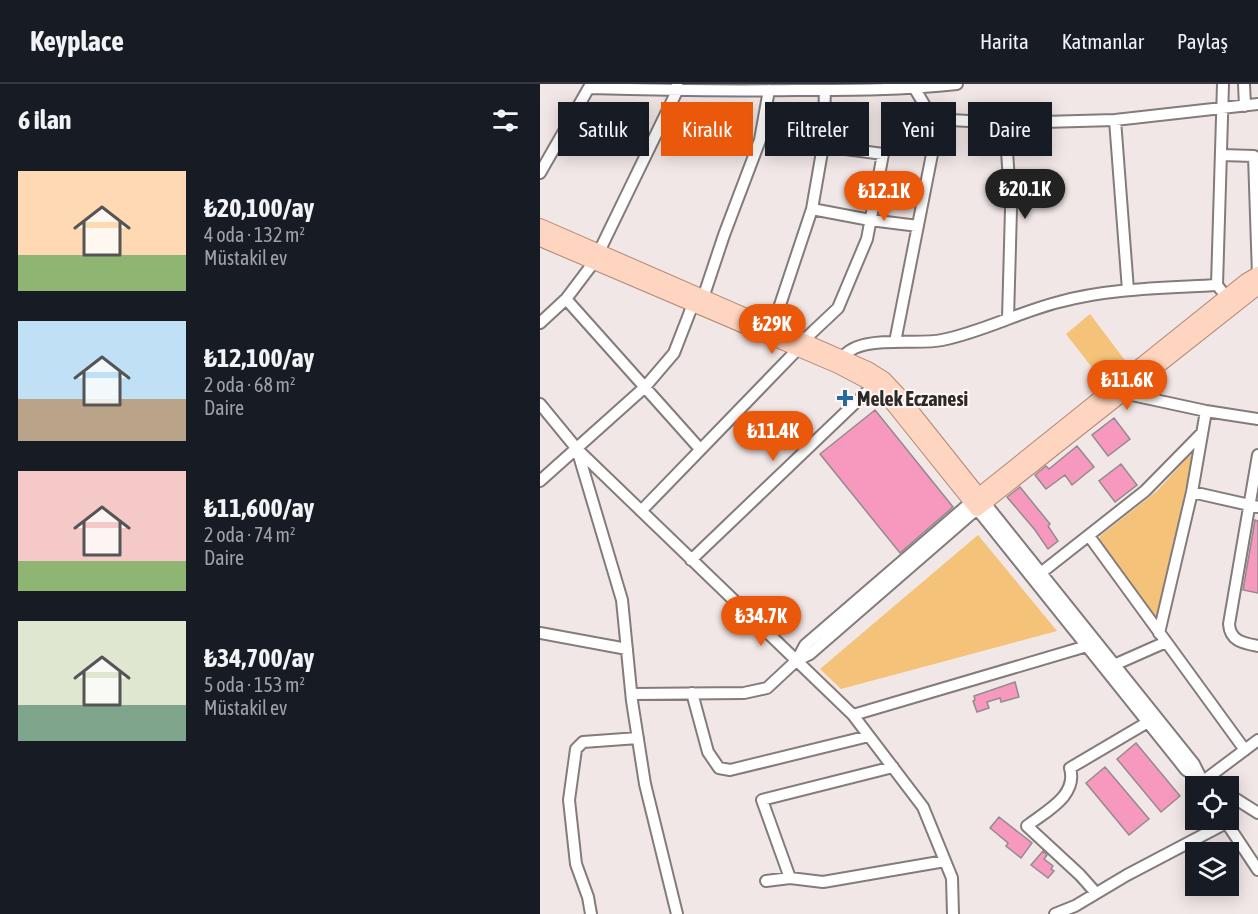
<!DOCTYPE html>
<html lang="tr">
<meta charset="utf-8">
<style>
:root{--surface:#171b24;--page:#20242c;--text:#f1f3f6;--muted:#9ea1a6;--line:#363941;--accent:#ea580c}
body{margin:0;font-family:"Asap Condensed",sans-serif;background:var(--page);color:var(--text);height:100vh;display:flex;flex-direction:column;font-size:22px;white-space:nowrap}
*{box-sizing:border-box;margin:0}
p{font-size:20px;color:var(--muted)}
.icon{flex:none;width:33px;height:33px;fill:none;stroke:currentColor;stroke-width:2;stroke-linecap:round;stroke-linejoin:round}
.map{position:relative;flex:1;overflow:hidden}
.drawer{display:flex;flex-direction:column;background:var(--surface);width:540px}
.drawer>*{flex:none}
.top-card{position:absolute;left:18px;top:18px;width:570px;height:54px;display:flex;gap:12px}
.buttons{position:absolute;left:645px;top:692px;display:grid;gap:12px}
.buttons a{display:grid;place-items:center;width:54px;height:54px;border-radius:0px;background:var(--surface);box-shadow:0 3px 15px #0003;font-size:30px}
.price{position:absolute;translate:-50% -51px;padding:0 14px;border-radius:21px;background:var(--accent);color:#fff;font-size:20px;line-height:39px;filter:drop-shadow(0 2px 3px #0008)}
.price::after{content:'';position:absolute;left:50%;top:36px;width:18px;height:14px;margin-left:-9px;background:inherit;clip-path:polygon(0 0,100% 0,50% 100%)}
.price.active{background:#222;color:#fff}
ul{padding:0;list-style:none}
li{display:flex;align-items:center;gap:18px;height:150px;padding:0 18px}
li span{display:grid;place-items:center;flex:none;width:168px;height:120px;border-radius:0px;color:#555}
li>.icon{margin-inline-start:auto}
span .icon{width:72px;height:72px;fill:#fffc;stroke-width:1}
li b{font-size:26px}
h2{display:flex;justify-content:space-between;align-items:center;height:72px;padding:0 18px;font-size:26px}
.tag{padding:0 21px;border-radius:0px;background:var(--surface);box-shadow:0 3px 15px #0003;font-size:21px;line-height:54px}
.tag.active{background:var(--accent);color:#fff}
header{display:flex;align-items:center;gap:36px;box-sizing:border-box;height:84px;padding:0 30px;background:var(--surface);border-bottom:2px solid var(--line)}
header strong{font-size:28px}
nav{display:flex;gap:33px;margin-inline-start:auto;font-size:21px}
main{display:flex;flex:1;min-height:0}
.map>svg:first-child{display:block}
.green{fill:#f4c278}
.building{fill:#f798be;stroke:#938b8e;stroke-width:1.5}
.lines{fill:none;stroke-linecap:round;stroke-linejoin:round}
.minor-casing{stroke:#847b7b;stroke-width:14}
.major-casing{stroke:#b38670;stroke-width:16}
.minor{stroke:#fff;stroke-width:10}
.major{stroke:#fdd5c0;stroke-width:14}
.poi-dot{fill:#26699f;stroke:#fef4f3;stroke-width:2}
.labels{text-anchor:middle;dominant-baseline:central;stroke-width:4.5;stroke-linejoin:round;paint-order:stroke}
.poi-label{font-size:20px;font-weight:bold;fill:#2c2828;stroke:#fef4f3;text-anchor:start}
</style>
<header>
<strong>Keyplace</strong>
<nav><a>Harita</a><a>Katmanlar</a><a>Paylaş</a></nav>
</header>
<main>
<section class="drawer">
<h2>6 ilan<svg class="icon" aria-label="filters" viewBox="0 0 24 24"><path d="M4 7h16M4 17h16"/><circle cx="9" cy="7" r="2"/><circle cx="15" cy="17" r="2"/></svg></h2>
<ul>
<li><span style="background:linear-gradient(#ffd9b3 70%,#8fb573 0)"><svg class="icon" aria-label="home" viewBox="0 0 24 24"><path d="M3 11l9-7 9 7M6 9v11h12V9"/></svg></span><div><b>₺20,100/ay</b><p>4 oda · 132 m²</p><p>Müstakil ev</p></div></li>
<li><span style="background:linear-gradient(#bfe0f5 65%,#b9a48a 0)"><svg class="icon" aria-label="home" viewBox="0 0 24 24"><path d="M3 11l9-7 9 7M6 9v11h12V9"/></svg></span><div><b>₺12,100/ay</b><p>2 oda · 68 m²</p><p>Daire</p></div></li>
<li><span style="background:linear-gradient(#f6c9c9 75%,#8fb573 0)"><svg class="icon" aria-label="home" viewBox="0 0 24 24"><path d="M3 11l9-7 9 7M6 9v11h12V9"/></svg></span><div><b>₺11,600/ay</b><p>2 oda · 74 m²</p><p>Daire</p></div></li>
<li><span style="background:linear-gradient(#dfe7d0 70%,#7fa58c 0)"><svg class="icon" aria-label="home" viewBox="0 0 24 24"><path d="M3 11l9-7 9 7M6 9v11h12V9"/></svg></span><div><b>₺34,700/ay</b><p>5 oda · 153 m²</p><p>Müstakil ev</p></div></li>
</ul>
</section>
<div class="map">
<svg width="718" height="830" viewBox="0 0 718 830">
<rect width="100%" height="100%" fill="#f1e7e6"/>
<path class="green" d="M550,230L587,279L564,299L526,250Z
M650,371L652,374L619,534L616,533L560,458V452L617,407Z
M438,451L517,547L301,605L280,585Z"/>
<path class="building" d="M335,326L413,423L360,469L280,370Z
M574,334L590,355L568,372L552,351Z
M537,362L554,383L532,401L525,391L506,405L495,391L506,382L509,385Z
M581,380L597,401L575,418L559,397Z
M480,403L510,440L508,442L518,457L508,465L495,446L467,413Z
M715,436L718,437V509L703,506Z
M475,598L479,613L461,618L460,614L447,618L449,624L437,628L433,617L435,616L434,612Z
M596,659L640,712L621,728L577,675Z
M565,683L609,735L589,751L546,699Z
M459,733L492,759L481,774L466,762L468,759L450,744Z
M503,767L507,771L504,775L513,782L511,785L514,787L508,794L491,781Z"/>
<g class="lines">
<defs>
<path id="minor" d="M704,0L705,22
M49,4C118,6 187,7 257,6C310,6 364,6 417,0
M392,35L465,39L575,36L718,20
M575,36L588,206
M465,39L471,125L468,235
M681,71L714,72L718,191
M0,89L51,0
M272,125L330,136L378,142
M681,206L677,201L683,0
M26,215L160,365
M161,220L184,151L220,56L229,6
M0,239L26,215L54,178L137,7V0
M233,242L272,125L283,62L285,6
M355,258L395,55C396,36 384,21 375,5
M300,278C313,248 375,262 402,256C442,248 479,228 519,218C569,204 626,204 677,201
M578,308L666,327L718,335
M0,320L37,365L313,631L383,723L412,794L413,830
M37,365L82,516L92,617L105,700L137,830
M718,371L689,540C690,557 703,559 718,562
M0,397L105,303L134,269L153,220
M652,408L718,423
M445,419L654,680L662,696
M101,427L258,265L264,256L298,224L327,155L343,70L283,62
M549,452L705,666
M151,476L334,301
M497,492L605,407L660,351
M0,549L87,565
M619,549L652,408L666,327
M257,576L265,561L431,418
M574,581L626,558
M152,609L168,668L179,684L190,686L329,652
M92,610L204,609L227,604L256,577L270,570L437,425L646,686L671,702
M313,631L547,562L552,558
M662,698L718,656
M688,710L718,729
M684,735L718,786
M250,794L222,716L353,683
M226,797L250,794L283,798L405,777
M556,809L540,791L487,742C506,727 538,712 530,684L608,638
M51,830L48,813L36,780L29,716L36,665L43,658L98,654
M515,830L535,822L587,791L686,739"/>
<path id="major" d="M0,142L328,285L344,295L359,311L445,419
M0,155L298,282L334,301L352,319L437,425L718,203
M433,416L706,197L718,190"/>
</defs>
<use href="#minor" class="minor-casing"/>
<use href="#major" class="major-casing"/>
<use href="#minor" class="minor"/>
<use href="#major" class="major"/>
</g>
<path class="poi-dot" d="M302 305h6v6h6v6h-6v6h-6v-6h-6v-6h6z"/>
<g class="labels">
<g class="poi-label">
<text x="317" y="314">Melek Eczanesi</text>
</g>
</g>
</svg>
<div class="buttons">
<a><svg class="icon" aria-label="locate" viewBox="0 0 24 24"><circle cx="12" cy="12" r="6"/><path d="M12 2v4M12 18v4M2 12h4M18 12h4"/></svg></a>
<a><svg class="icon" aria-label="layers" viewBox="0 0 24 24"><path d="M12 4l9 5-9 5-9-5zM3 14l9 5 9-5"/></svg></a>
</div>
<b class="price active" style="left:485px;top:136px">₺20.1K</b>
<b class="price" style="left:344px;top:138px">₺12.1K</b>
<b class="price" style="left:232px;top:271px">₺29K</b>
<b class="price" style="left:587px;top:327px">₺11.6K</b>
<b class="price" style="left:233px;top:378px">₺11.4K</b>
<b class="price" style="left:221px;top:563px">₺34.7K</b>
<div class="top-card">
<a class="tag">Satılık</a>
<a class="tag active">Kiralık</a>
<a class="tag">Filtreler</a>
<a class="tag">Yeni</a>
<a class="tag">Daire</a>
</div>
</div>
</main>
